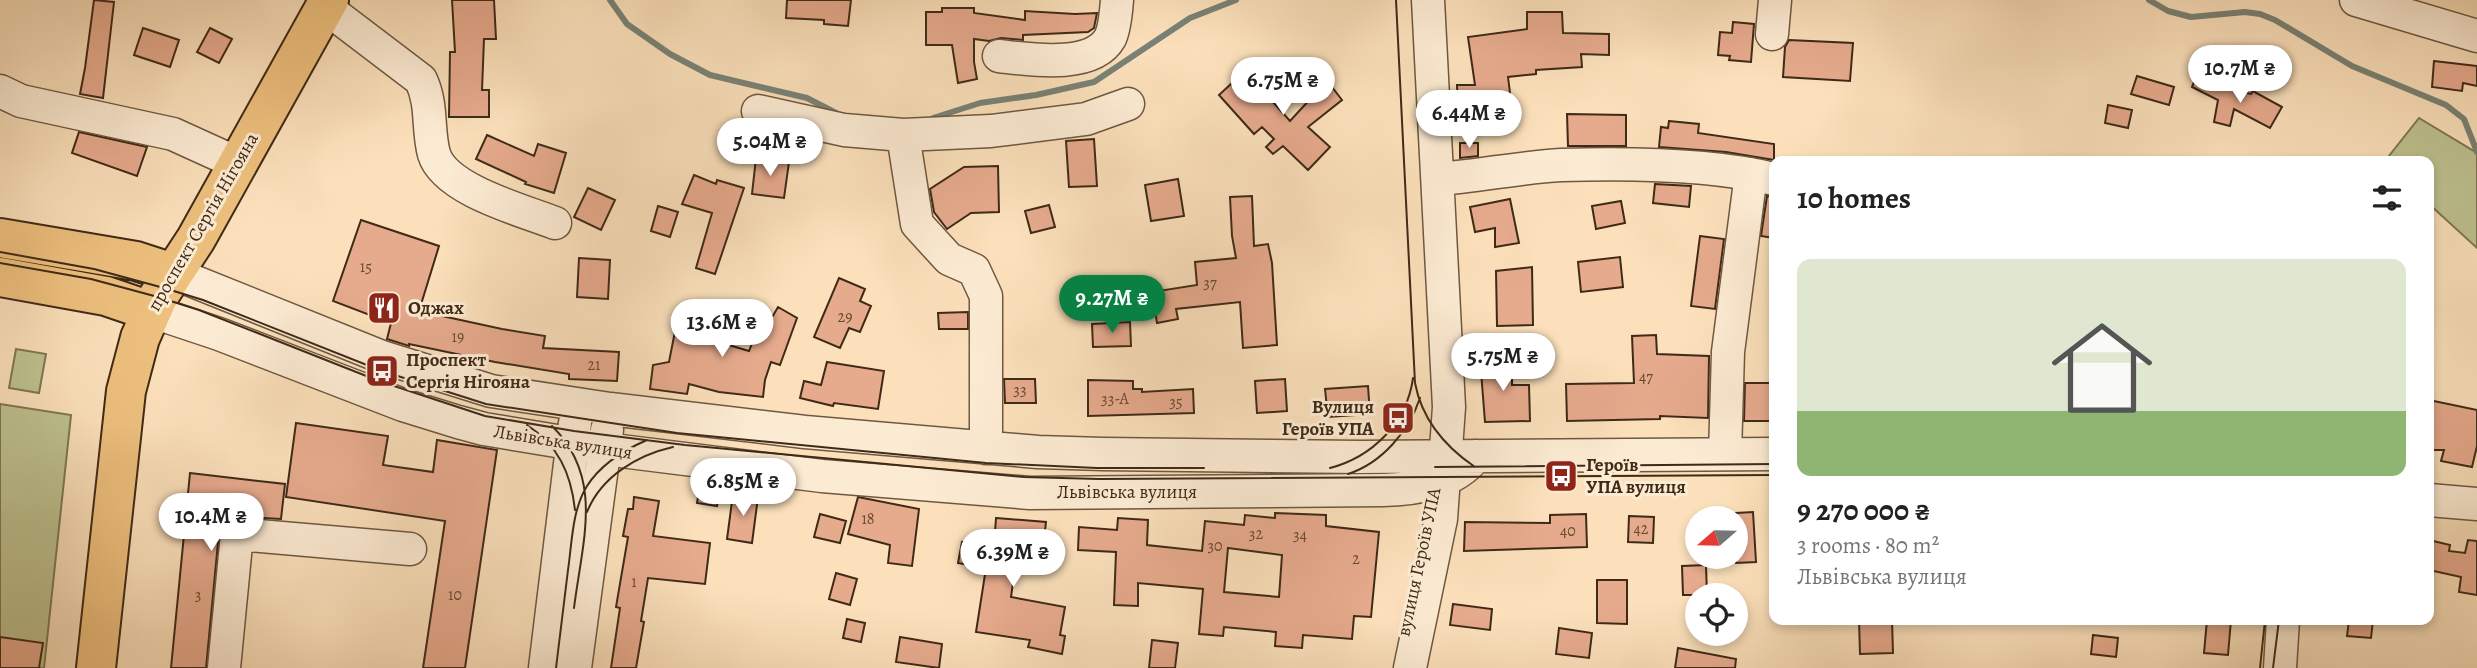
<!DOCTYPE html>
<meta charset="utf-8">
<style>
:root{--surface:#fff;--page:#f6f6f6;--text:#222;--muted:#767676;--accent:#0b8043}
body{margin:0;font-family:Alegreya,serif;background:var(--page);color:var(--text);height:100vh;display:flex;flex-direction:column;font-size:26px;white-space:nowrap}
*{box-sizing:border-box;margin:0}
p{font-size:23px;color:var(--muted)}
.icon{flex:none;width:38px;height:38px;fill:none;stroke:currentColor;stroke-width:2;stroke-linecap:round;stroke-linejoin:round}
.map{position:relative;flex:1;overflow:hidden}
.drawer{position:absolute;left:1769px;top:156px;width:665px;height:469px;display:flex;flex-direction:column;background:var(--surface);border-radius:14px;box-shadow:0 4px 10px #0003}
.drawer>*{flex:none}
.needle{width:46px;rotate:250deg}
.fabs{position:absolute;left:1685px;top:506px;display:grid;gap:14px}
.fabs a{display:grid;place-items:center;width:63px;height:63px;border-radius:50%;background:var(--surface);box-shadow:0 4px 10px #0003;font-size:35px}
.price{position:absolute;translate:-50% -60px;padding:0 16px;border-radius:24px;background:#fff;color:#222;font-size:23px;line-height:46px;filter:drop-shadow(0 2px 4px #0008)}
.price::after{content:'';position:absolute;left:50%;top:42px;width:21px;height:16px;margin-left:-10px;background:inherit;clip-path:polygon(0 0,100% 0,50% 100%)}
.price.selected{background:var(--accent);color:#fff}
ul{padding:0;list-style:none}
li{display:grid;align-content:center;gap:14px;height:371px;padding:0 28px}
li span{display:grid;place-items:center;height:217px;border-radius:14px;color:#555}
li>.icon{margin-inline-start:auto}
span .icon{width:126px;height:126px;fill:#fffc;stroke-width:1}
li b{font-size:30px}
h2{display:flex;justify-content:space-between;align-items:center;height:84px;padding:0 28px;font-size:30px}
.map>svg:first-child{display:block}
.green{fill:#bec290;stroke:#7e7654;stroke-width:2}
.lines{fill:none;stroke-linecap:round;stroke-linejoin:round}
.stream{stroke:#798276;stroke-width:6}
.building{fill:#e6aa8d;stroke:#3f2a17;stroke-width:2;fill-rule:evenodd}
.minor-casing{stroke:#6e5840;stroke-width:35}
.major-casing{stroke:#3f2a17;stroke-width:42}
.minor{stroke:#fcebd3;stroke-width:32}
.major{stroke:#eec07e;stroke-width:38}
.tram{stroke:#3f2a17;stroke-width:2}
.labels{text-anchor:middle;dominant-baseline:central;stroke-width:6;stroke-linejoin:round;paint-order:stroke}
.number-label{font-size:16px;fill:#694a34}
.street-label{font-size:19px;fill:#3f2a17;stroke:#fcebd3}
.poi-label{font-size:19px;font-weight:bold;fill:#3f2a17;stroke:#fcebd3;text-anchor:start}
</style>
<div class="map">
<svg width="2477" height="668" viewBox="0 0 2477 668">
<rect width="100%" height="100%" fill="#fbe0bb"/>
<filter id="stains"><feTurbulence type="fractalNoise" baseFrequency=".00286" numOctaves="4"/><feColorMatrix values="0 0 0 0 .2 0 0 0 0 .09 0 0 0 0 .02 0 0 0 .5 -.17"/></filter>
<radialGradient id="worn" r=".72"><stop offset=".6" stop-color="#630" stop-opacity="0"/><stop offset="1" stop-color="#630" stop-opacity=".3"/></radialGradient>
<path class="green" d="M2419,118L2477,153V248L2429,204V161H2385Z
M16,349L46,354L39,393L9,388Z
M0,404L71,415L44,668H0Z"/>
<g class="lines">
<path class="stream" d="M610,0L627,24L670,54L710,75L807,98L840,115
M2149,0L2168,11L2191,17L2245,12L2260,14L2275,20L2352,66L2446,105L2464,119L2477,152
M933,118L980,103L1036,95L1094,82L1190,18L1236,0"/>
</g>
<path class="building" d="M94,0L114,2L103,98L80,94L85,68Z
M452,0H494L496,39H484L482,90H489V117H449L450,52H455Z
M787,0H851L848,26L824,24V20L786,18Z
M942,8H974V13L1025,20V11L1075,14L1097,13L1094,28L1088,32L1023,35V40L1001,38L989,41L974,39V62L977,79L958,83L952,45H926V12H942Z
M1527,12H1562L1563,33L1609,34V55L1581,54L1582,67L1536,70V74L1508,77L1512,109L1458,111L1457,85H1475L1468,37L1527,29Z
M1733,22L1754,24L1751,62L1729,60L1730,56L1718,55L1720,32L1732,33Z
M143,28L179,40L170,67L134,55Z
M210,28L232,39L219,63L197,52Z
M1789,40L1853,43L1850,81L1783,77L1785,47Z
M2434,61L2477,66V86L2463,83L2462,91L2432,87Z
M1245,71L1290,121L1314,95L1306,85L1322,74L1342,100L1308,127L1330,147L1308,170L1283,146L1273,154L1266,147L1274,139L1262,127L1254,134L1219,95Z
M2137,76L2174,87L2169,105L2131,94Z
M2194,82L2251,94L2253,91L2282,107L2270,128L2234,109L2230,126L2214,122L2218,100L2192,87Z
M2108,105L2132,110L2128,128L2105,123Z
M1567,114L1626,115V146H1568Z
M1669,121L1699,124L1698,133L1774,144V160L1726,152L1659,147L1661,127L1668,128Z
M79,132L147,147L137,176L72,153Z
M487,135L534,156L538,144L566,153L554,193L525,184L526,182L476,159Z
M1094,139L1097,186L1069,187L1066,141Z
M1460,143H1478V156L1460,158Z
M756,158L789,162L784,198L752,194Z
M998,166L999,212L971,213L947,229L934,212L930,189L964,167Z
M694,175L716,184L717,180L744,188L715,274L696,268L712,213L682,204Z
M1178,179L1184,216L1151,221L1145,185Z
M1655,184L1691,186L1689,207L1653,203Z
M588,188L615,200L601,230L574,217Z
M1252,196L1254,246L1268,244L1272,263L1277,345L1243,348L1240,302L1176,309L1178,319L1157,323L1152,292L1197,285L1195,262L1236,258L1232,236L1230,197Z
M1767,196L1774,197V238L1761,236Z
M1510,199L1519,243L1495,247V228L1475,232L1470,207Z
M1621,201L1625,223L1596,229L1592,206Z
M1049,205L1055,227L1031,233L1025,211Z
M658,206L678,212L670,237L651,231Z
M361,220L439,246L419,311L502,329L545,336L543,348L619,352L617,381L569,379V374L495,362L409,344V346L387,339L391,323L333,301Z
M1700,236L1724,239L1715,309L1691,306Z
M1620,257L1623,287L1581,292L1578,262Z
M579,258L610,260L608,299L577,297Z
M1532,267L1533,325L1497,326L1496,271Z
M839,278L865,289L860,301L871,306L860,332L849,328L840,348L814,337Z
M778,307L797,318L780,365L771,362L765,380L763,397L719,392L689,384L687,394L650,389L653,365L669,362L678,316L705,324L702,337L749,351L755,336L760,338Z
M968,312V329H939L938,313Z
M1130,322L1131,346L1093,347L1092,324Z
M1656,335L1657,354L1709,356L1708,418L1660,416V419L1567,421L1566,384L1634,383L1632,336Z
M1512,357V385H1529L1530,421L1485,422L1480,359Z
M827,362L884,371L878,409L834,403L833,406L800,398L804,381L821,385Z
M1004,379H1035L1036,403H1005Z
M1285,379L1287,411L1257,413L1255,381Z
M1088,380L1133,381V389H1142V392L1193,389L1194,413L1088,416Z
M1745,383H1774V421H1744Z
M1368,386L1370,414L1328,417L1325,389Z
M2429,400L2477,410V446L2472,467L2441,461L2444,450H2429Z
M296,423L388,436L383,465L433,472L437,440L497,450L465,668H423L445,521L286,497Z
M190,473L285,484L281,519L226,516L219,532L206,668H171Z
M701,479L721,482L717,506L697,503Z
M733,494L758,497L752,543L727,539Z
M634,497L659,501L653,536L710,543L705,584L648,578L641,621L644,622L636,668H611L620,608L616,607L628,537L623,536L628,509H633Z
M858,497L919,509L912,566L888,563L890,545L848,534Z
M1753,512L1756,562L1736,563V513Z
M1275,513L1326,515V526L1379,532L1371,617L1354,616L1352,639L1303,635L1302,648L1275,646L1276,632L1224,627L1223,636L1199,634L1203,589L1138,583V606L1114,605L1116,552L1078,550L1079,527L1117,530L1118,518L1148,520L1147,545L1202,551L1205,521L1244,525L1245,515L1275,518ZM1228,548L1282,555L1279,597L1224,592Z
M820,514L846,521L840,543L814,537Z
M1586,514L1587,547L1464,551L1465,522L1550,523V515Z
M1629,516L1654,517L1653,543L1628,542Z
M996,518L1046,522L1044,539L1023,538L1020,562L1016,561L1011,597L1065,607L1060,635L1065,636L1062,654L1028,647L1030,640L976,632L986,568L958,563L962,542L994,547Z
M2429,540L2450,545L2449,551L2465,553L2468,540L2477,541V595L2459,592L2461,577L2429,570Z
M1706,565L1707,595H1683L1682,566Z
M836,573L857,579L850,605L829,599Z
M1597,580H1627V624L1597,623Z
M1453,604L1492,609L1490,630L1450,625Z
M847,619L865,623L861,642L843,638Z
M1859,620H1892L1893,653L1860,654Z
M2207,620H2231L2228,655L2204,653Z
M2349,620H2373L2371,638L2347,636Z
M1559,628L1592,633L1589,658L1556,654Z
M2093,635L2118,638L2116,657L2091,654Z
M0,637L43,643L39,668H0Z
M900,637L942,644L939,668L896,662Z
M1152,640L1178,643L1175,668H1149Z
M1678,648L1736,659L1735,668H1675Z"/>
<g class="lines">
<defs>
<path id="minor" d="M2356,0L2477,36
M325,7L421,80C433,106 427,128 434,154C445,190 522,210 555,223
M1772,34L1775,0
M999,56C1028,59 1092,70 1110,38C1115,28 1116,11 1117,0
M0,91L21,101L173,134L239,164
M758,111L844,130L903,135L991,131L1086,119L1128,104
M903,135L917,224L949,259L974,270L986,296V448
M1439,179C1480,176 1521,167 1561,165C1626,163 1712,164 1774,179
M173,273L382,357L491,391L610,409L805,432L1038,452L1103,454L1360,457L1774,454
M150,311L219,334L403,405L458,422L484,429L605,449L822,476L1030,493L1383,490C1416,489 1454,484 1476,456
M1725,454L1728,352L1751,174
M2429,500L2477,504
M224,668L237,534L410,549
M545,668L575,423
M575,668L607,430
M1410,668L1441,519L1449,407L1428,0
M2280,668L2283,620"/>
<path id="major" d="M0,238L136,261L173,273
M0,277L106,296L150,311
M96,668L126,391L140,338L158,297L196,239L329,0"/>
</defs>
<use href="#minor" class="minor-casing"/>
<use href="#major" class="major-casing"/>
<use href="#minor" class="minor"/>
<use href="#major" class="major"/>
<path class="tram" d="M1396,0L1415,383C1422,420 1444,446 1475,467
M0,252L94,269L164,288L203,300L382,371L486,404L677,433L986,463L1097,468H1204
M0,263L91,279L158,297L199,310L379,381L485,416L574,431L685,445L1024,477L1099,479L1774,475
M527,425C558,445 571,473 575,510
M552,426C605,478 582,542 574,608
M1435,467L1774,464
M1330,468C1372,457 1407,423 1413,378
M1348,474C1382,463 1409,431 1420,398
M587,512C601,477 637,455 673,447
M556,668C560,635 564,603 568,570C572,543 572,510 587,486C601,464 624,450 647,440
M2260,668L2265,620
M2273,668L2279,620"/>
</g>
<defs>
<symbol id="restaurant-square" viewBox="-11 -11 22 22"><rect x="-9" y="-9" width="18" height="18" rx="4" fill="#8f2418" stroke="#fcebd3"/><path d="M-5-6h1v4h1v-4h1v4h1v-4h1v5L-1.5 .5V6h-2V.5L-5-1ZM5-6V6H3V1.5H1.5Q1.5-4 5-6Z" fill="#fff"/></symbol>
<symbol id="bus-square" viewBox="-11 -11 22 22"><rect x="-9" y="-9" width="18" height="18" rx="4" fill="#8f2418" stroke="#fcebd3"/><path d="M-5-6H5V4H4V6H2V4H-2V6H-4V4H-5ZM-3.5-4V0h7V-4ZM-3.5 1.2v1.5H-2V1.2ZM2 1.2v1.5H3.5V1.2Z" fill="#fff"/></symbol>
</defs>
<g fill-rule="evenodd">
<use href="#restaurant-square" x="365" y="289" width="38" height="38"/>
<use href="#bus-square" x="363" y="352" width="38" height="38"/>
<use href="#bus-square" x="1379" y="399" width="38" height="38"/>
<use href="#bus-square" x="1542" y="457" width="38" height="38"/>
</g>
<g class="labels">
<g class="number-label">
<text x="366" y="267">15</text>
<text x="1210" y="283">37</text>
<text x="845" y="317">29</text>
<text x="458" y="337">19</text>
<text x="594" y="365">21</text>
<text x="1646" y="377">47</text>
<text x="1020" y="390">33</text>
<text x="1115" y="399">33-А</text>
<text x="1176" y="402">35</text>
<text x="868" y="519">18</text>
<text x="1641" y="529">42</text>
<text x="1568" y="531">40</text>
<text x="1256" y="534">32</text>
<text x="1300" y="535">34</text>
<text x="1215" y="546">30</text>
<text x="1356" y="559">2</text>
<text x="634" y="582">1</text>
<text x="198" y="595">3</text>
<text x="455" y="595">10</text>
</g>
<g class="street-label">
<text transform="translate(203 222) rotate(-60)">проспект Сергія Нігояна</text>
<text transform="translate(563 442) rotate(9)">Львівська вулиця</text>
<text x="1127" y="492">Львівська вулиця</text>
<text transform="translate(1419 562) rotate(-78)">вулиця Героїв УПА</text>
</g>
<g class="poi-label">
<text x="408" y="308">Оджах</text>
<text x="406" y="360">Проспект<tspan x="406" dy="22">Сергія Нігояна</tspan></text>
<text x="1374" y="407" text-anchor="end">Вулиця<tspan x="1374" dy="22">Героїв УПА</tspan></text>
<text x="1586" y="465">Героїв<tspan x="1586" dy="22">УПА вулиця</tspan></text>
</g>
</g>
<rect width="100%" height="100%" filter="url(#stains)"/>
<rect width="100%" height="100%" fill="url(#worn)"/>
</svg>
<div class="fabs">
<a><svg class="needle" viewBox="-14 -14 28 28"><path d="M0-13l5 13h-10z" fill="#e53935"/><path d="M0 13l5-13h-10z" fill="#767676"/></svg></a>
<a><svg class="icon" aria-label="locate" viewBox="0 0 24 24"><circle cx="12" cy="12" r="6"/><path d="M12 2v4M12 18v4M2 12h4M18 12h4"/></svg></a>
</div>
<b class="price" style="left:2240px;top:105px">10.7M ₴</b>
<b class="price" style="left:1283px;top:117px">6.75M ₴</b>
<b class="price" style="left:1469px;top:150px">6.44M ₴</b>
<b class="price" style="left:770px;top:178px">5.04M ₴</b>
<b class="price selected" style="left:1112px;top:335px">9.27M ₴</b>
<b class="price" style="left:722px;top:359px">13.6M ₴</b>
<b class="price" style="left:1503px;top:393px">5.75M ₴</b>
<b class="price" style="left:743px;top:518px">6.85M ₴</b>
<b class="price" style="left:211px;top:553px">10.4M ₴</b>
<b class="price" style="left:1013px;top:589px">6.39M ₴</b>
<section class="drawer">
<h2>10 homes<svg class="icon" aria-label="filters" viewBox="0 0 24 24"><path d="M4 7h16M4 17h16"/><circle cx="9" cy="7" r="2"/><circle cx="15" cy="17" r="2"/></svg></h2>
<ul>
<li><span style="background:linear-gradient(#dfe7d0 70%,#8fb573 0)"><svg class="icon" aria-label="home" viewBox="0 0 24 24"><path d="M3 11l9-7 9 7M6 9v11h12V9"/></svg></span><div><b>9 270 000 ₴</b><p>3 rooms · 80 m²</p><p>Львівська вулиця</p></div></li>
</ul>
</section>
</div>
